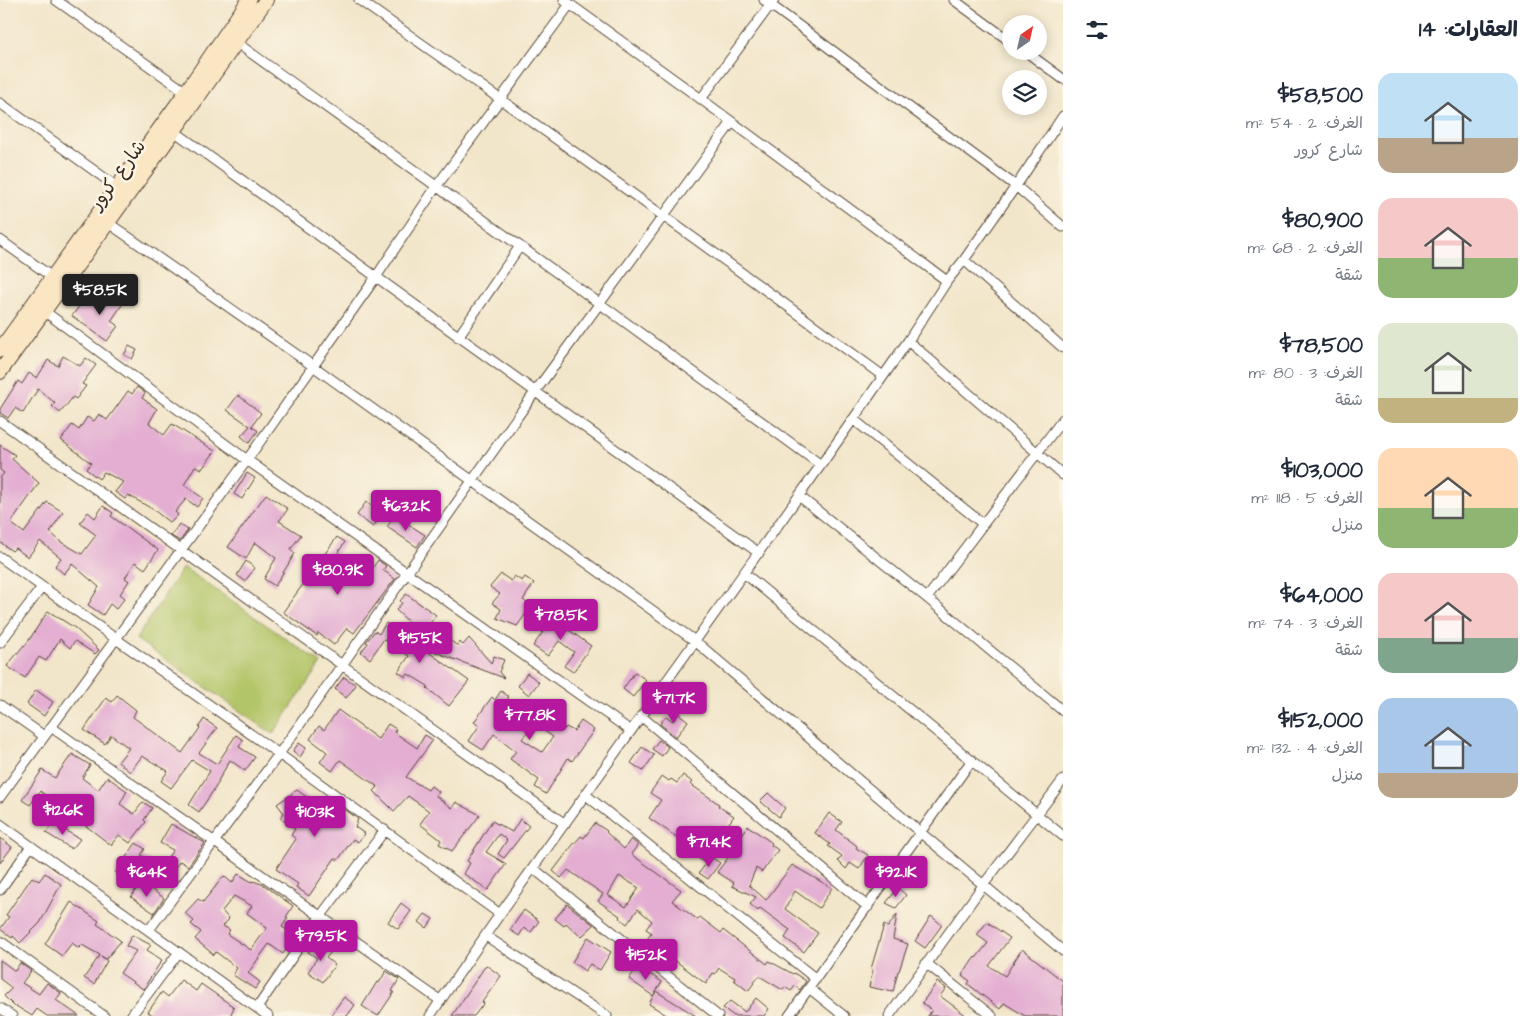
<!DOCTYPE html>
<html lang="ar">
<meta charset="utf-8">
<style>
:root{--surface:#fff;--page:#f2f2f3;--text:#1f2937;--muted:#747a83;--accent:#b5179e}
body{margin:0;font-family:"Architects Daughter","Playpen Sans Arabic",sans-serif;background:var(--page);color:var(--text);direction:rtl;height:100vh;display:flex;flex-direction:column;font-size:19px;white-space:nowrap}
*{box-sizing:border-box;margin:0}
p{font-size:16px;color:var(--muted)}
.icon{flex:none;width:28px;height:28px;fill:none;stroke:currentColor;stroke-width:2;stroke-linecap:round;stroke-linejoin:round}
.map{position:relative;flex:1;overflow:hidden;direction:ltr}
.drawer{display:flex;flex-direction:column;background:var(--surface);width:475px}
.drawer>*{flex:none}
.needle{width:32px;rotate:34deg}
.fabs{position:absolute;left:1002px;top:15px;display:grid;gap:10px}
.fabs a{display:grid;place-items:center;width:45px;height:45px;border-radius:50%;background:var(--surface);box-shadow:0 2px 12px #0003;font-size:25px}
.price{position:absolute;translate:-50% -42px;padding:0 11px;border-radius:5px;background:var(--accent);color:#fff;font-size:16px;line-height:32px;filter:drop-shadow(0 1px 2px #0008)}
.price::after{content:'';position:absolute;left:50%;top:30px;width:15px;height:11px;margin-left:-8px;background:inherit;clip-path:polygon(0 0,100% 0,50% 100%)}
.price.active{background:#222;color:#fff}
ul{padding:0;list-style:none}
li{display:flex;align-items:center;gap:15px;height:125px;padding:0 20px}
li span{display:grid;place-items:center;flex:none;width:140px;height:100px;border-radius:15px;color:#555}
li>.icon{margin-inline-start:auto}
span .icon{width:60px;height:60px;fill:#fffc;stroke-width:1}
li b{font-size:21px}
h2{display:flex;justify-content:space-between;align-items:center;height:60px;padding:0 20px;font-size:21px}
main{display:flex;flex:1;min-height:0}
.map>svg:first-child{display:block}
.green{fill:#b3c569;stroke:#777844}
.building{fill:#e3aed2;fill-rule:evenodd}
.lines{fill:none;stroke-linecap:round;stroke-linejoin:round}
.street-casing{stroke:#564638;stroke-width:11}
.secondary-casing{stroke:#564638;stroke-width:16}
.street{stroke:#fff;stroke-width:9}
.secondary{stroke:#fbe6c4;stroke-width:14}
.labels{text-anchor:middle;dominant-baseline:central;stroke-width:5;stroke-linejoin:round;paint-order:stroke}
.street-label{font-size:19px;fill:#3b2a1e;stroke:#fcf5e5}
</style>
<main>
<section class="drawer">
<h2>العقارات: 14<svg class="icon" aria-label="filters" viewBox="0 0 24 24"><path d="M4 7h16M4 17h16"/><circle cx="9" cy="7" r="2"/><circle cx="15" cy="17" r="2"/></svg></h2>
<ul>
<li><span style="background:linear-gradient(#bfe0f5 65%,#b9a48a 0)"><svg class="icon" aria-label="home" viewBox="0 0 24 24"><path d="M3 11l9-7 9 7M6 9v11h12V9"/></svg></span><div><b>$58,500</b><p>الغرف: 2 · 54 m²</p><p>شارع كرور</p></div></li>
<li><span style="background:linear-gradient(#f6c9c9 60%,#8fb573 0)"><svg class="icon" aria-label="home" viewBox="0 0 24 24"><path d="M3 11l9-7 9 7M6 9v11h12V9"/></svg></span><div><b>$80,900</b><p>الغرف: 2 · 68 m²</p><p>شقة</p></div></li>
<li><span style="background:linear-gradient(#dfe7d0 75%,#c2b280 0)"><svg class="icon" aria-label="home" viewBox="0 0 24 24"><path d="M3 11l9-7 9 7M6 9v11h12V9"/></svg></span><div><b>$78,500</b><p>الغرف: 3 · 80 m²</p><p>شقة</p></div></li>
<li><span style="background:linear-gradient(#ffd9b3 60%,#8fb573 0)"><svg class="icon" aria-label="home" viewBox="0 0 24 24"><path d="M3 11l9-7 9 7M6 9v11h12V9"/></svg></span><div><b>$103,000</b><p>الغرف: 5 · 118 m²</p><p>منزل</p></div></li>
<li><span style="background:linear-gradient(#f6c9c9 65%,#7fa58c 0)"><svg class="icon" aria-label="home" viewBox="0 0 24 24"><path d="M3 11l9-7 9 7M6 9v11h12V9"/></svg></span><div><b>$64,000</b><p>الغرف: 3 · 74 m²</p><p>شقة</p></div></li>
<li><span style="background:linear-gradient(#a9c7e8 75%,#b9a48a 0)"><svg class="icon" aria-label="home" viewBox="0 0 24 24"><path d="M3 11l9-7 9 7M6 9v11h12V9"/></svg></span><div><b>$152,000</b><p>الغرف: 4 · 132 m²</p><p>منزل</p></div></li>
</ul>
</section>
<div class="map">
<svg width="1063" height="1016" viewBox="0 0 1063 1016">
<rect width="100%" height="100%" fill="#fcf5e5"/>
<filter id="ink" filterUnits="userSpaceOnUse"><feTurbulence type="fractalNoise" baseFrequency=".02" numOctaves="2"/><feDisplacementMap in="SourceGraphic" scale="10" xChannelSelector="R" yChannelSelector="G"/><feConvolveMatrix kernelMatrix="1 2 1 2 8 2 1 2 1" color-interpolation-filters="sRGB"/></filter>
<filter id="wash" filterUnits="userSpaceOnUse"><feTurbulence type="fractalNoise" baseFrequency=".0096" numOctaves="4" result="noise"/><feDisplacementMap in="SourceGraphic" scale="20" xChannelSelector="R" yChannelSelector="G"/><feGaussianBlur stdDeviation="1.12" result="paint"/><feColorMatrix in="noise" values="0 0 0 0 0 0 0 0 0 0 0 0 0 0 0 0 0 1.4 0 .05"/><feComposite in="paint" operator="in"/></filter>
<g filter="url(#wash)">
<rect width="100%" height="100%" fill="#f2e6ca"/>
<path class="green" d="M183,567L321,663L273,734L136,639Z"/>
<g id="blocks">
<path class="building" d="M116,291L126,299L111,321L118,326L107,341L72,316L85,298L102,310Z
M129,346L137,350L132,359L124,355Z
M63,356L80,366L86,358L96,365L82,384L86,386L76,399L73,397L60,413L52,406L55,403L38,389L23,413L15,408L8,418L0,413V409L18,381L22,384L29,373L37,378L48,360L58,366Z
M137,387L145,393L142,398L157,409L149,423L164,435L172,424L215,451L202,469L195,466L184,485L203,498L197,507L186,499L175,512L178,515L170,523L154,510L128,495L125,499L115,492L123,482L104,472L99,479L86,469L91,463L61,440L72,425L79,430L87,417L94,421L99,414L107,420L128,391L132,394Z
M238,395L261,413L252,426L258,431L249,443L241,436L250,426L227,410Z
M0,445L15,455L12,459L39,483L11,523L24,533L47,502L63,512L50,532L61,542L82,554L96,535L80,523L88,512L95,518L103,506L113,513L111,516L158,550L145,569L135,562L125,578L129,581L120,594L125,598L116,609L110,604L103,615L88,605L99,587L72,564L64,574L55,566L61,558L40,541L28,557L15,548L12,551L0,542V478L4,473L0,470Z
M247,473L255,478L242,499L234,494Z
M266,494L288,509L279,521L301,535L290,550L295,553L275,586L264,579L276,558L255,542L246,559L228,547Z
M366,502L383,514L373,527L357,515Z
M394,517L401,522L402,520L425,535L417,547L387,527Z
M179,524L188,530L180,541L171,536Z
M337,537L345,542L336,556L358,572L365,563L372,569L378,560L386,566L383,570L395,579L354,633L347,628L334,645L318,633L317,636L283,612Z
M246,561L255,568L245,581L237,575Z
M501,574L511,581L514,576L522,581L525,577L534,583L523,600L530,605L527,610L528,611L517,626L497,618L501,609L492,603L500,594L490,587Z
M406,594L436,615L428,626L458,646L460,642L463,645L469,638L491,663L494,656L504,660L499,672L504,678L435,652L437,649L396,610L402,603L400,601Z
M48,611L75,628L99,650L95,654L75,641L70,648L60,639L46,661L39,657L25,678L7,666L24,645L25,646Z
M551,612L564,622L562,625L591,646L573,672L564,666L574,652L559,641L548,656L533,646L543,632L538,629Z
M386,623L427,649V651L469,681L449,706L427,688L428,686L408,674L406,677L398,672L409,656L384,639L370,659L361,652L368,643L366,642L375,631L379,634Z
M635,672L646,680L633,697L623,689Z
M527,673L539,682L529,695L518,686Z
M344,677L356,685L346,698L335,689Z
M36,690L53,702L44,716L27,704Z
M501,691L509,697L502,706L533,725L522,739L542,752L553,737L539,727L547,716L565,729L566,727L574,731L581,721L594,730L572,761L568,758L546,794L535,787L539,780L510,759L516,751L494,734L483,750L469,741L479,726L474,722L492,697L495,700Z
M117,695L136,710L133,717L182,753L200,728L199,727L204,719L217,728L199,753L217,764L236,735L243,740L239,747L255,757L245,771L230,760L218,781L219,782L199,812L189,805L210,771L192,760L171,788L161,781L168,771L142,756L130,772L118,762L129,748L111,735L105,744L84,730L106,698L112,702Z
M338,710L378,739L388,724L396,729L394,732L417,748L425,735L433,740L406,777L428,790L431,786L439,792L436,796L452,808L456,802L480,815L452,851L439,844L441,840L420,824L429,811L408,796L394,811L374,791L378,787L340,760L332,771L320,762L327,752L310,739L319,726L324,730Z
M678,713L688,721L676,737L660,724L666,716L673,721Z
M659,740L668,747L662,756L652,749Z
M299,743L306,748L300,757L293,751Z
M642,747L654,755L643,771L631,763Z
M72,754L90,765L82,778L98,790L107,777L127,791L120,804L134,814L143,802L152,808L144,820L146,822L130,843L119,835L111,845L40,791L30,805L22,800L42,770L55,778Z
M683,775L692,782L690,784L719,804L718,806L734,816L702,861L694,855L697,851L649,818L661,800L650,793L662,776L669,781L671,779L677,783Z
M297,790L320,807L326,797L338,804L358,819L355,827L365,834L358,842L353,839L338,860L335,858L309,896L296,887L298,884L276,869L296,839L291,835L295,829L280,818L284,813L277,804Z
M768,793L785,808L779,817L760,801Z
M829,813L842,822L836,830L857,846L856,848L868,855L859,869L850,863L846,869L838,861L842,856L828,846L830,844L815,833Z
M520,819L529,826L504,858L498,854L507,840L499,834L486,852L506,864L488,890L464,874L470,863L467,861L492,821L512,832Z
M53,823L80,839L72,849L46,833Z
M595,823L607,831L606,832L624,849L631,839L638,845L631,854L681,890L672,901L698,920L700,917L721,933L723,930L767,964L769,961L793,974L794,973L806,981L800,990L795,986L791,991L785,987L783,990L759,976L748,991L734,980L735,978L719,968L715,974L713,973L706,984L647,939L652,933L646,929L652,921L638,909L627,924L619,917L620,916L598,901L603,894L568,870L561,878L553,871L572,846L581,836L584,838ZM619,876L639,888L626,907L608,895Z
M171,824L205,843L188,866L180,861L174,869L165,861L173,850L160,843Z
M748,826L772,843L771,845L778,850L762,872L756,868L749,885L766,900L792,865L832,888L819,908L795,891L785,909L818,933L804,952L785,938L790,930L760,908L758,911L750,904L756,897L732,886L734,883L717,872L738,845L737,842Z
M0,838L12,847L0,863Z
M136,843L145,849L141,855L151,861L135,886L115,873Z
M711,857L720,863L708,879L699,873Z
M45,873L61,884L40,923L20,943L13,936L12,938L0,929L9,917L6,915L32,877L39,881Z
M238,874L252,882L253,881L264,885L293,906L286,917L288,918L282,927L295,935L283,954L269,944L248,973L260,982L255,989L233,975L237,968L216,952L214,955L195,939L201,932L191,924L194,921L185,913L198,899L203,902L224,876L232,883ZM234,896L252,906L247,913L267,928L251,950L227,934L230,930L223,926L229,919L222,911Z
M141,882L164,898L154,913L131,897Z
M898,888L906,895L896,908L886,903Z
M71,902L99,921L97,924L121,941L106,959L101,956L107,961L94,984L84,978L100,955L82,945L79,948L72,943L62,956L45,944Z
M401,903L411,911L398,929L388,922Z
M567,904L594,925L581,937L566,923L564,926L555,919Z
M524,910L539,921L531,932L524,928L519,936L510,930Z
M425,914L433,919L427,928L419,922Z
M897,914L893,939L908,944L899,971H898L893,992L869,987L873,970L871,969L884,925L888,927Z
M931,916L942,925L925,948L915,941Z
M987,922L1010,938L989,966L1005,976L1022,949L1063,981V1016H1025L1004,1003L1000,1009L968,984L970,981L962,975L975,957L976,958L988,943L977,935Z
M132,935L151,945L147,950L162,960L143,989L120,973L136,951L126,946Z
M588,937L611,952L600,970L590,964L585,971L572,962Z
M316,942L331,952L326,958L335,965L323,982L308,972L317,958L308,952Z
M0,960L15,971L20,963L31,971L22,983L39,994L47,983L61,993L56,1000L79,1016H47L37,1009L32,1016L16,1006L15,1007L4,996L12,988L0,979Z
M486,965L501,976L482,1002L484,1003L474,1016H452Z
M638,966L662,982L653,996L629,979Z
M386,971L399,979L392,991L394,992L378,1016L362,1006L377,982L379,983Z
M181,980L196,991L201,984L234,1007L230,1016H154L148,1012L162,992L168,997Z
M937,982L946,988L940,996L967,1016H928L932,1010L922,1003Z
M656,991L696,1016H668L649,1004Z
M344,997L355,1005L347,1016H330Z
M756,998L769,1009L764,1016H734L723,1008L730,1001L745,1012Z"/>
</g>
</g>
<g filter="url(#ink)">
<use href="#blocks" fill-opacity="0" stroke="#564638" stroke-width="1"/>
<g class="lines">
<defs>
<path id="street" d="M56,0L186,92
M359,0C536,123 710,249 883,376
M564,0L701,99L947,281
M764,0L1016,186L1063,227
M954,0L1011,42
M237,43L599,303L821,465
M1025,51L1063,79
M701,99L774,0
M0,103L117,187
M174,131L759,553
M107,222L313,366L695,641L921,833L1063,951
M0,240L52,277
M964,260L1063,348
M44,311L247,460L631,731
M458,337L520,246
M908,341L1063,475
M853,419L983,524
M0,421L565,824
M799,496L927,598L1063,711
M0,557L279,754L500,914
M744,573L1063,836
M927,598L1063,419
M0,643L42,587
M0,705L44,736
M641,716L868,907
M51,727L441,1001
M586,795L816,979
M0,797L247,460L376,277L436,187L570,4
M0,824L268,1016
M534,869L718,1016
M0,890L31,846
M149,930L279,754L535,392L732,122
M486,936L607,1016
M0,941L104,1016
M926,963L992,1016
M809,988L844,1016
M0,1008L12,1016
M257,1008L320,917L385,830
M131,1016L179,952
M430,1016L500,914L821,465L908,341L947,281L964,260L1016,186L1063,116
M789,1016L972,760
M889,1016L984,884L1063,780"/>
<path id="secondary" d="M0,350L186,92L249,0
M0,372L174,131L266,0"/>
</defs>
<use href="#street" class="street-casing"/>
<use href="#secondary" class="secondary-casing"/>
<use href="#street" class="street"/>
<use href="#secondary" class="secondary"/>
</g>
</g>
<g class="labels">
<g class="street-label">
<text transform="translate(118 175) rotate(-54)">شارع كرور</text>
</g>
</g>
</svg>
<div class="fabs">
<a><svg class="needle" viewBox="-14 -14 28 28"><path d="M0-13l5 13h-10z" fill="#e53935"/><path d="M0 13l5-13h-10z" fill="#747a83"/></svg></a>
<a><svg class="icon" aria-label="layers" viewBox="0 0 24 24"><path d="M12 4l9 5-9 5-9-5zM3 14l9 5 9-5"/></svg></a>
</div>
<b class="price active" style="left:100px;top:316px">$58.5K</b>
<b class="price" style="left:406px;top:532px">$63.2K</b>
<b class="price" style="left:338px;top:596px">$80.9K</b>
<b class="price" style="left:561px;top:641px">$78.5K</b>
<b class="price" style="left:420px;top:664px">$155K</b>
<b class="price" style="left:674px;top:724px">$71.7K</b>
<b class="price" style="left:530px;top:741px">$77.8K</b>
<b class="price" style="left:63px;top:836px">$126K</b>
<b class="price" style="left:315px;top:838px">$103K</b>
<b class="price" style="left:709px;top:868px">$71.4K</b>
<b class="price" style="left:147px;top:898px">$64K</b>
<b class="price" style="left:896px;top:898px">$92.1K</b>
<b class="price" style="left:321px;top:962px">$79.5K</b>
<b class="price" style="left:646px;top:981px">$152K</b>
</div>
</main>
